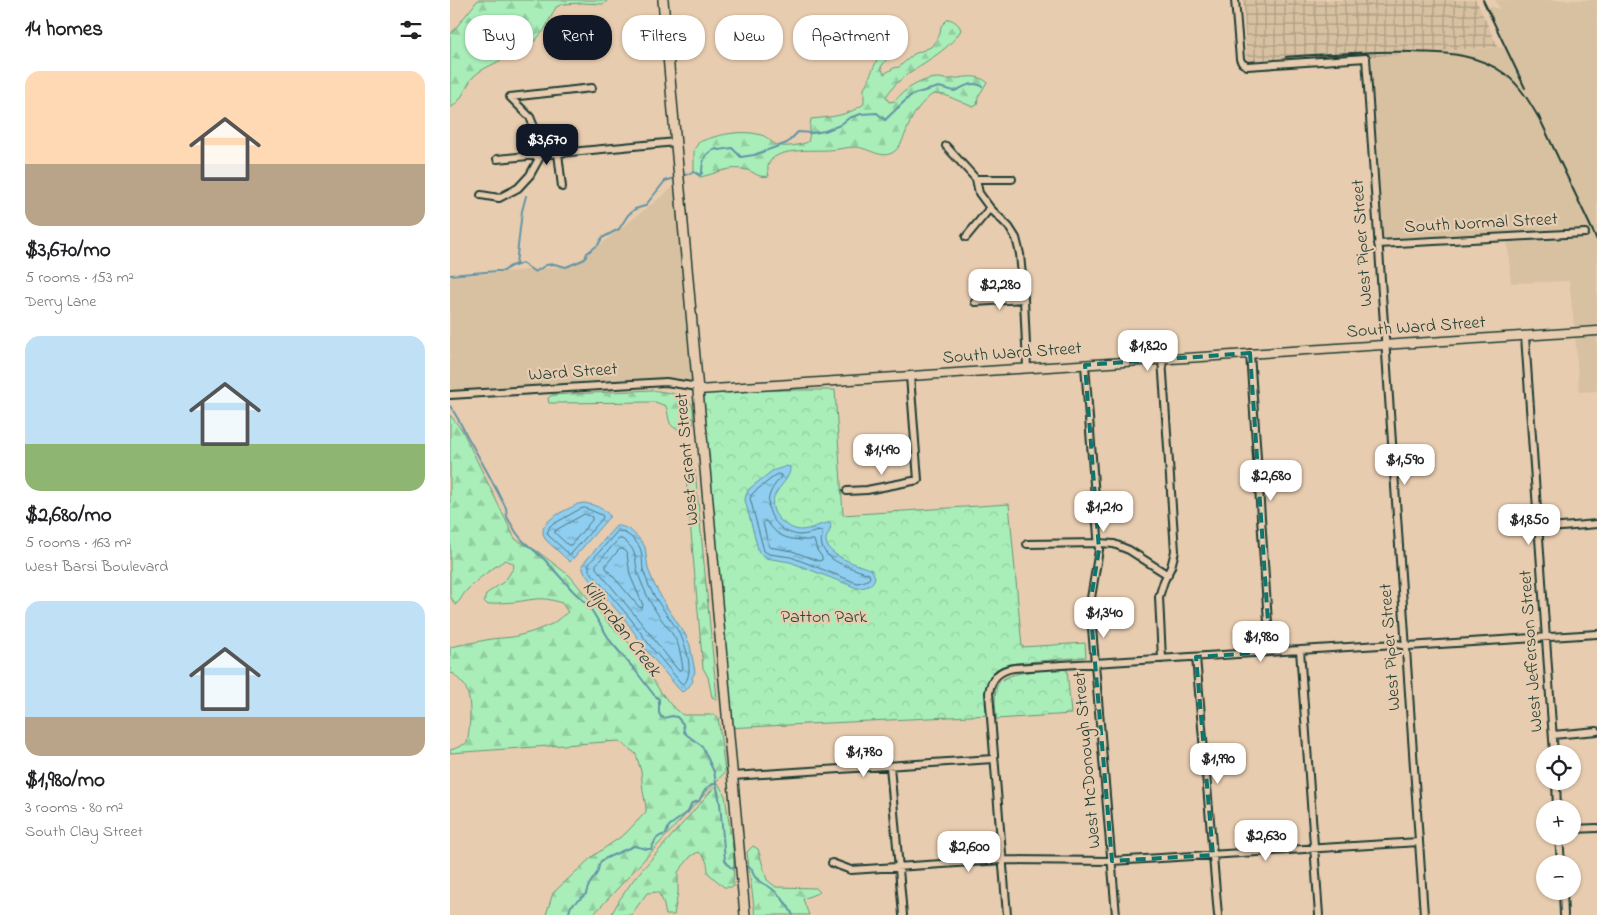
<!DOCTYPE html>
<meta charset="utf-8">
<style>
:root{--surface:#fff;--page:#f6f6f6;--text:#202124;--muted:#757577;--accent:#111827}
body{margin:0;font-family:"Indie Flower",sans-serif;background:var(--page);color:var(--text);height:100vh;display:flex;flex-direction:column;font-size:19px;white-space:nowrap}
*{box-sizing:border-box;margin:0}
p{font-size:16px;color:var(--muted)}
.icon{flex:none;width:28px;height:28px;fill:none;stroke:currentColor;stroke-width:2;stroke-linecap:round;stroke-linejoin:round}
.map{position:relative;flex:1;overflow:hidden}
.side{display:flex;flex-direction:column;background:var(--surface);width:450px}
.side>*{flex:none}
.top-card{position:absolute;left:15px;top:15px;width:475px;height:45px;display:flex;gap:10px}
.controls{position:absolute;left:1086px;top:745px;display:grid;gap:10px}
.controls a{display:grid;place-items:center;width:45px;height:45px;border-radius:50%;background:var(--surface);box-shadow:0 1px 4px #0004;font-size:25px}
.price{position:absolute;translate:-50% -42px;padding:0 11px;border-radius:10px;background:#fff;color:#222;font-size:16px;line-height:32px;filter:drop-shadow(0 1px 2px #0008)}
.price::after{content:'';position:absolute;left:50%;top:30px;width:15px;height:11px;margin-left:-8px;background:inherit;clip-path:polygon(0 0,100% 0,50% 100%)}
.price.active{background:var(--accent);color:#fff}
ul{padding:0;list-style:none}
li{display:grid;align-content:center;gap:10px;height:265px;padding:0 25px}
li span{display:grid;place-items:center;height:155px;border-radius:15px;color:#555}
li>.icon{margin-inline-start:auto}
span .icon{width:90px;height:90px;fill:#fffc;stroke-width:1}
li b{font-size:21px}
h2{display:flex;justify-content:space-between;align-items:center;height:60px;padding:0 25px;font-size:21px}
.pill{padding:0 18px;border-radius:20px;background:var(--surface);box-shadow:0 1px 4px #0004;font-size:18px;line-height:45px}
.pill.active{background:var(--accent);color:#fff}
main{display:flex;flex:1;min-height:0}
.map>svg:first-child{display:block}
.built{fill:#d7c1a1}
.industrial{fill:url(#industrial-grid)}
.forest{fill:url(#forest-firs);stroke:#649676}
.park{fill:url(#park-crowns);stroke:#649676}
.water{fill:url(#water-ripples);stroke:#6294a5}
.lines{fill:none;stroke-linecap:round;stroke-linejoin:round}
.shore{stroke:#4c777f;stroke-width:1}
.stream{stroke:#6294a5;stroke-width:2}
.minor-casing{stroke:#1f3d34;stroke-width:10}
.tertiary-casing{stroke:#1f3d34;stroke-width:11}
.secondary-casing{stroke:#1f3d34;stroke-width:12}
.minor{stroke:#e8ccaf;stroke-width:6}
.tertiary{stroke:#e8ccaf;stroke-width:8}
.secondary{stroke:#e8ccaf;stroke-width:9}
.rail{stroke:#1f3d34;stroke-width:2}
.marked{fill:none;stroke:#0f766e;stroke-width:4;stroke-dasharray:10 6;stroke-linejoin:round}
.labels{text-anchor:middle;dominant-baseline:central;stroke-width:4.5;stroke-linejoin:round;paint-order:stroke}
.street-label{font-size:18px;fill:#1f3d34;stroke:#e8ccaf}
.park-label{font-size:18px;fill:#26463b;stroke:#e8ccaf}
.water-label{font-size:19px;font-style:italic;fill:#25443d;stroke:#e8ccaf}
</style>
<main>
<section class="side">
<h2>14 homes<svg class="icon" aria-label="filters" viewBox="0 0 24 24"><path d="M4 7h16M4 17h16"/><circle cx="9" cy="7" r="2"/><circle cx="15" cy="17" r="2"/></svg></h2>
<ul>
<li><span style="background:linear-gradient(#ffd9b3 60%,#b9a48a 0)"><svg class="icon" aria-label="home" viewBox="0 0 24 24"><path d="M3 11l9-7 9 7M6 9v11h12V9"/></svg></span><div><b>$3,670/mo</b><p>5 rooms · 153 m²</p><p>Derry Lane</p></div></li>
<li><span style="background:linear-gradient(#bfe0f5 70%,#8fb573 0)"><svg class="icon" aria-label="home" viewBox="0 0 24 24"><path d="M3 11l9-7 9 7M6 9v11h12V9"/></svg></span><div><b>$2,680/mo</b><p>5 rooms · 163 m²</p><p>West Barsi Boulevard</p></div></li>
<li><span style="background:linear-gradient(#bfe0f5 75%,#b9a48a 0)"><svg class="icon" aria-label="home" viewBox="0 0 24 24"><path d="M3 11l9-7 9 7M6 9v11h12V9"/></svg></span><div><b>$1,980/mo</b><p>3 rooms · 80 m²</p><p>South Clay Street</p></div></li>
</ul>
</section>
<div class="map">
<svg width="1147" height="915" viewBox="0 0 1147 915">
<defs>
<pattern id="industrial-grid" width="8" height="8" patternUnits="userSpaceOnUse" patternTransform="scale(1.25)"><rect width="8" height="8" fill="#d7c1a1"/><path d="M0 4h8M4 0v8" fill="none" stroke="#ae9e84"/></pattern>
<pattern id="forest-firs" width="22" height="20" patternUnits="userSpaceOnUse" patternTransform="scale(1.25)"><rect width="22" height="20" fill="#a9eeb9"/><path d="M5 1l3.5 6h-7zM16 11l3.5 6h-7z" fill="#91cda0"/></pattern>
<pattern id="park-crowns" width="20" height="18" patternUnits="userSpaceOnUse" patternTransform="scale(1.25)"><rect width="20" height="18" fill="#a9eeb9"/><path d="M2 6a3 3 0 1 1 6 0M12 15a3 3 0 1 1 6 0" fill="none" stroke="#91cda0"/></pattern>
<pattern id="water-ripples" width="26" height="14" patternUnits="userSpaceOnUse" patternTransform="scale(1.25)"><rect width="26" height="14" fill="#8fcef0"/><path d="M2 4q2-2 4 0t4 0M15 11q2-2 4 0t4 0" fill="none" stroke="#74a8c3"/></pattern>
</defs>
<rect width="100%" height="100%" fill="#e8ccaf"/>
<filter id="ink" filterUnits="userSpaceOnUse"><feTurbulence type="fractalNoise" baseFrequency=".02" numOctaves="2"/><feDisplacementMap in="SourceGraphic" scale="10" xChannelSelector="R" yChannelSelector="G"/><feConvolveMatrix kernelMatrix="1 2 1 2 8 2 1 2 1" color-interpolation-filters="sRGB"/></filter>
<g filter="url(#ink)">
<path class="built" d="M1045,0H1147V391L1129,392L1125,333L1119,281L1061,283L1057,237L928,244L921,57L1054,47L1035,5L1050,9Z
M230,182L248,387L225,384L0,395V277L123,266Z"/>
<path class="industrial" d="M793,0H1026L1048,47L797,66Z"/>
<path class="forest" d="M28,0H158L153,4L132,3L113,4L106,7L95,29L85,41C78,41 71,41 65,44C61,46 60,52 56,56C46,65 34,66 23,77C15,87 12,102 0,108V35Z
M498,19C504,20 509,24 511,30C493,60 452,68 436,97L439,102L445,101C454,89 473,78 488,78C492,78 496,80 500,79C514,78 525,73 537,82L528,97L527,105L523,107L495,95L483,94C471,102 463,114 458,127C454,136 451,148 442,153C430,159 417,147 405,147C396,147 387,150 378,150C360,151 309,146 319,176C307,178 307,173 297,170C279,165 266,174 250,177L244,172V150L249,142C268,135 290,129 311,135C317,136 321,143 327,145C335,148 350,145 358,142C361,134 359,127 361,119C382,117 397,116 414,104V89L439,33L442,21L451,23L454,36L431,67L434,74L444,68L449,67L464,54L481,47L490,34L491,26Z
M202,390C212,392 238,394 242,405C244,411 243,419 243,425C237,431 225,432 220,423C218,419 218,411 216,406L205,402L99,403L98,398L102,395Z
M0,415L12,430L65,539L87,551L120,576L159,624L180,644L210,691L221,705L233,715H264L268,717L275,772L143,915H96L103,893L143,856L175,834L196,812V807L193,791L191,771L186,754L169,741L0,753V750L4,749L17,743C20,728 23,698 14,685C11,681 6,677 3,673L0,674V647L41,639L63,637L82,632L102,624L118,612L112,603C91,596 87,599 65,602C56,603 47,602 38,605L34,601L36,594L55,581L64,567L63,563L55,560C42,569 28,578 17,590C12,595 11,601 5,605L0,595Z
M238,469L245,470L267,699L262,697L258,677L253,668L236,476Z
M268,783L275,796L284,856L283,887H274L258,873C258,864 256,856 248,852L241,856L228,872V892L224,915H216L213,901L208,892L197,893L181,915H161L170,899L184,879Z
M303,846L308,849L317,880L326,887L366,888L370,892L353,899L359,915H305L297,852Z"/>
<path class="park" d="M248,390H385L393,515L559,504L572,647L635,643L636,657L565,663L562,668L541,683L540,715L277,728Z
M617,669L621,714L546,719C546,709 543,693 548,684C556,670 602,670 617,669Z"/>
<path class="water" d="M337,466L340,467C342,484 309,495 329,519C335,525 342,529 350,530C361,530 370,523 380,523C383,530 376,534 376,541C377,557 410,565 422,570L425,577C423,586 415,588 407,588L340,562L316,558L309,553L295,500L296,495L299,489L322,471Z
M134,503C143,504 155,509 160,516L120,562L96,540C83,522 115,511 128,504Z
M166,526C178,525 189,537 195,547L198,569L204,584L218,609L235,634L240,645L245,672L242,678L243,681L237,689L232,692L227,687L197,651L176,621L134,572L132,565Z"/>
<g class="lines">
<path class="shore" d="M328,474L331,475V477C326,483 321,489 319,497C315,516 331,533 349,535C358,535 365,531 372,531C373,536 370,540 372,546C379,564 403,568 419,574L420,577L419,579L413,582L407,583L341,557L319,554L314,551L300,498L303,493Z
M135,508L152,515L153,518L121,554H119L99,536L97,533L100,526L130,509Z
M135,514L142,517V520L121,545H118L105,533V531Z
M315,521C319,523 322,528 326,532C338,541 350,540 364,540L367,550L372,557V560L369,561L342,551L319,547L313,523Z
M168,531C176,531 185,540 189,546C193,553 192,562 193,569C194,574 197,579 198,584C207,604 221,618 231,636C237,649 244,673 234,684L231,683L201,647L180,618L139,570V564Z
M169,539H172C191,553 182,559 190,579C195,592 201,605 209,616C214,623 220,630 225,638C230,647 231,658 233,668L231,670H228L184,614L146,568V565Z
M170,549H173L177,554L180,575L193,605L192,608L189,607L156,568V565Z"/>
<path class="stream" d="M232,176L244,172L250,175L252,173C252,162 254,153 266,149L269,150L282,148L291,157L304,155L337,143L348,132L362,133L375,131L390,125L399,118L411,114L427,113L435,120L460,96L467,93L489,87L504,91C515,87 520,81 532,86
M65,266L72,263L85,272L96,265L104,264L116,267L135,259L137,253L148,245L152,238L169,229L178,215L185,209L195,206L215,181L225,178
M0,275L47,271H54L59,267L66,264L72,211L76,196
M0,406C7,416 12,426 17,436C31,460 44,484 56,508L57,517L66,532L72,540L94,559L123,591L139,606L161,642L185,670L204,695L209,699V713L211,717L214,718L222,716L227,717L233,724L234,732L237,735L252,746L264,772L270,803L275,860L280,867L287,868
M296,866L302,869C303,879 311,882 318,886C328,892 338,905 343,915
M118,915L121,906L136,894C139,881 141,883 147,873C149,869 148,865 151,861C153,859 179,848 184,846L197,849H201L206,839L210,836L216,834L219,826L238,812L242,803L249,801C253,793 257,783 266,784"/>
<defs>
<path id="minor" d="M785,0L790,59L792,63L797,66L916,58L974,915
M60,97L142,88
M496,146L526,179L529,193L540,208L559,227L566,238L570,254L574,299L577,368
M108,153L112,187
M47,159L226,142
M526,179H562
M31,195L49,198L68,188L80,175L91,155L87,134L80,117L60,97
M516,237L540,208
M928,244L1135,233
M525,302L574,299
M1075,336L1104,754
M800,353L820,652
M635,365L649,550L640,604L666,915
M0,395L216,382L248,387
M397,491L417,490L468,480L460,376
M1088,529L1147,524
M577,544L649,543L664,544L679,550L718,575
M850,650L869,915
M746,657L768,915
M712,659L709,597L714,581L721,567L725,551L712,359
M1103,735L1147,731
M440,766L453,915
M283,776L543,759
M1106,781L1107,809
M1122,829L1147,828
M1109,836L1111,864
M382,863L401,870L552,860L662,861L969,842
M1113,891L1114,915
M557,915L539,693C541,678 549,670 564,668L946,644L958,646L1147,634"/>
<path id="tertiary" d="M248,390L1147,331"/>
<path id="secondary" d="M213,0L295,915"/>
</defs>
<use href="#minor" class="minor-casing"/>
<use href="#tertiary" class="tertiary-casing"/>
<use href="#secondary" class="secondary-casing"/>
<use href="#minor" class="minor"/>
<use href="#tertiary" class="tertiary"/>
<use href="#secondary" class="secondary"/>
<path class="rail" d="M1033,0L1075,88
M836,57C879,54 921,51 963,52C980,53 997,52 1013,56C1028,59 1043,65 1055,74C1071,86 1080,103 1090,120
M1088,115L1147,240"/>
</g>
</g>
<path class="marked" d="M800,353L820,652L746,657L763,855L662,861L640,604L649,550L635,365Z"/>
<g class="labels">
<g class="street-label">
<text transform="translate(1031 224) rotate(-3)">South Normal Street</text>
<text transform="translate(913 243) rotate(-94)">West Piper Street</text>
<text transform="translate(966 328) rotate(-4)">South Ward Street</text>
<text transform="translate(562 354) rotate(-4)">South Ward Street</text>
<text transform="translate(123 373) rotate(-4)">Ward Street</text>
<text transform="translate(238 459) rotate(-95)">West Grant Street</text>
<text transform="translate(941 647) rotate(-94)">West Piper Street</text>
<text transform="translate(1082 651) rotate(-94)">West Jefferson Street</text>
<text transform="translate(638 760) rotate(-95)">West McDonough Street</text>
</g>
<g class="park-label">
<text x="374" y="618">Patton Park</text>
</g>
<g class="water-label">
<text transform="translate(171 629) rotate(52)">Killjordan Creek</text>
</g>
</g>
</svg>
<div class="controls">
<a><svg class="icon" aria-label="locate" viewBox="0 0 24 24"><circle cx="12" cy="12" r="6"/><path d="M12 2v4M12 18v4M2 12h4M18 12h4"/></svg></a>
<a>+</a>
<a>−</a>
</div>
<b class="price active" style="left:97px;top:166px">$3,670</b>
<b class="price" style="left:550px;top:311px">$2,280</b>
<b class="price" style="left:698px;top:372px">$1,820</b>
<b class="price" style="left:432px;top:476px">$1,490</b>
<b class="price" style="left:955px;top:486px">$1,590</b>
<b class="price" style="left:821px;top:502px">$2,680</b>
<b class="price" style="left:654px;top:533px">$1,210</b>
<b class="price" style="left:1079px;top:546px">$1,850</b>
<b class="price" style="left:654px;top:639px">$1,340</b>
<b class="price" style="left:811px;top:663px">$1,980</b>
<b class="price" style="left:414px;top:778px">$1,780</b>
<b class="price" style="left:768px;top:785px">$1,990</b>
<b class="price" style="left:816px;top:862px">$2,630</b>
<b class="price" style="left:519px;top:873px">$2,600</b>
<div class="top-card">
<a class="pill">Buy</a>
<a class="pill active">Rent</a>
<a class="pill">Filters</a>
<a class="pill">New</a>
<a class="pill">Apartment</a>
</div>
</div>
</main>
